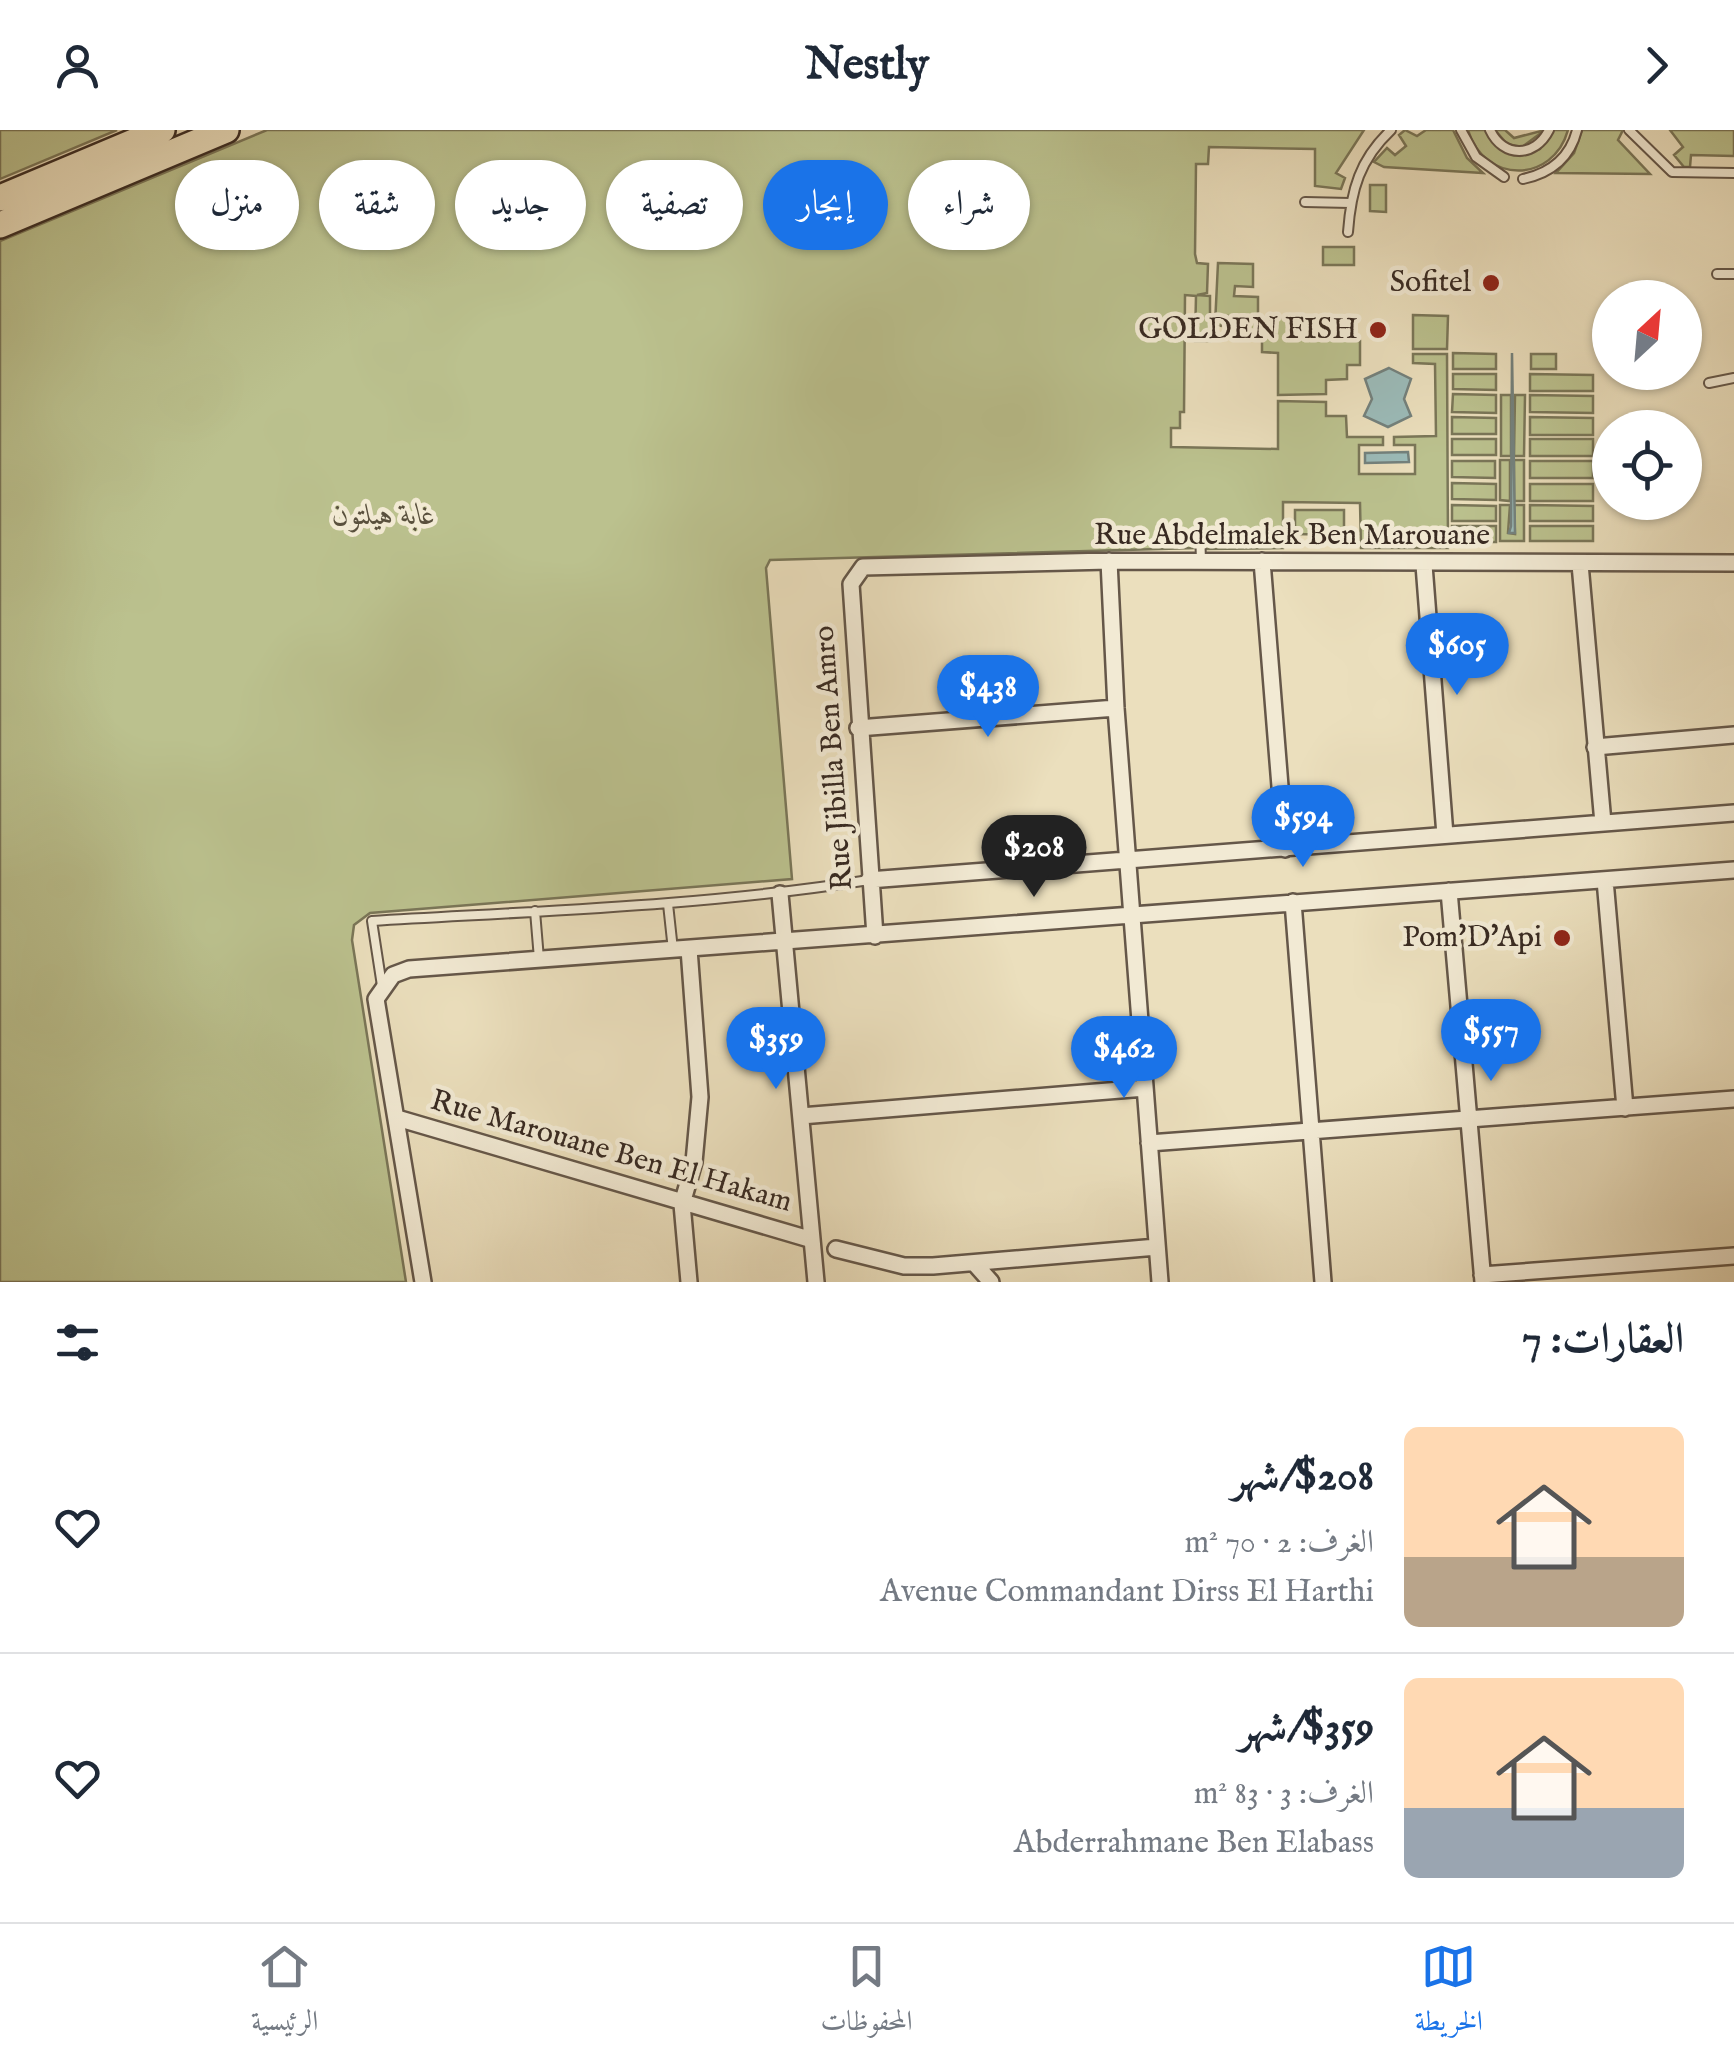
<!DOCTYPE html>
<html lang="ar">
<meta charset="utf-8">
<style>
:root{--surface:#fff;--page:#f2f2f3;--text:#1f2937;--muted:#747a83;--line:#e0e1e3;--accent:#1a73e8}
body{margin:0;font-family:"IM FELL English",Amiri,serif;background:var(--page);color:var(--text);direction:rtl;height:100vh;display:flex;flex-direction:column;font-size:38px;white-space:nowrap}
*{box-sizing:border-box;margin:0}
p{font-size:32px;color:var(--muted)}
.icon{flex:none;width:55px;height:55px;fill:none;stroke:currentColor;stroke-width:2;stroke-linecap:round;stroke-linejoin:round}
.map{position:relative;height:1152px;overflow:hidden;direction:ltr}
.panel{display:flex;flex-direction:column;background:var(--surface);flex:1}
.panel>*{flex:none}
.hud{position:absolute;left:30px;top:30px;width:1000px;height:90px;direction:rtl;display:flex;gap:20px}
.needle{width:65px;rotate:26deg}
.controls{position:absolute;left:1592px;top:150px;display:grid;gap:20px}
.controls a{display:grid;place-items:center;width:110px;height:110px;border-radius:50%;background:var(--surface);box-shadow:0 2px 8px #0004;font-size:50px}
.price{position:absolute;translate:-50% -85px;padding:0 22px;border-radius:35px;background:var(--accent);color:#fff;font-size:32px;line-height:65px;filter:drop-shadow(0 2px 5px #0008)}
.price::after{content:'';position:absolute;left:50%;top:60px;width:30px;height:22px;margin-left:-15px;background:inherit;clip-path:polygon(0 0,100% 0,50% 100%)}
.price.active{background:#222;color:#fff}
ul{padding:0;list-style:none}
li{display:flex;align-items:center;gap:30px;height:250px;padding:0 50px}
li+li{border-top:2px solid var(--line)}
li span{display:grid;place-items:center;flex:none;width:280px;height:200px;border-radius:15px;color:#555}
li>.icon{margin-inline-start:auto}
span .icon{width:120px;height:120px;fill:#fffc;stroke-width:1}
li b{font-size:42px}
h2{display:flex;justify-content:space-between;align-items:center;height:120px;padding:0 50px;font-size:42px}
.chip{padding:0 35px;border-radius:45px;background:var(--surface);box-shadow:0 2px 8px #0004;font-size:35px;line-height:90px}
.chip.active{background:var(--accent);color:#fff}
header{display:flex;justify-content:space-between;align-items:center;height:130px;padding:0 50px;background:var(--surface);font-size:45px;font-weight:800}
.tab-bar{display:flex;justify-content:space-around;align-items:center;height:140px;border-top:2px solid var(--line);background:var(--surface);font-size:28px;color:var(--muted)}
.tab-bar a{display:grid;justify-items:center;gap:5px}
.tab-bar .active{color:var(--accent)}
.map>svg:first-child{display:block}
.green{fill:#bbc18e;stroke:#7a7658;stroke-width:2.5}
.water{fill:#9bbbb9;stroke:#73817d;stroke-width:2.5}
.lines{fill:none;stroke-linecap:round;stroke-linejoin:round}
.lane-casing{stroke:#655749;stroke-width:12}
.street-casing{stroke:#655749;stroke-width:20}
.primary-casing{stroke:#382a22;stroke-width:30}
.lane{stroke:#f2ead4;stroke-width:8}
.street{stroke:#f2ead4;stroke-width:15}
.primary{stroke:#ebdfbd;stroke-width:25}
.poi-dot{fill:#8f2418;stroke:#f2ead4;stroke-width:4}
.labels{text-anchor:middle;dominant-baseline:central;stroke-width:9;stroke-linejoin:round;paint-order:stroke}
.poi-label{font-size:30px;fill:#382a22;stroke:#f2ead4;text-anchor:end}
.park-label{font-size:30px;font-style:italic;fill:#59503d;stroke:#f2ead4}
.street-label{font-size:30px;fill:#382a22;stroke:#f2ead4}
</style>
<header><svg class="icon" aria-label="forward" viewBox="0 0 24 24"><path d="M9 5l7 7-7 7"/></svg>Nestly<svg class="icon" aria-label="person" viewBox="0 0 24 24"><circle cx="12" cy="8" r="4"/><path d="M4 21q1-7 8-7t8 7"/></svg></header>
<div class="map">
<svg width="1734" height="1152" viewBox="0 0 1734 1152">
<rect width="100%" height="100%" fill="#ebdfbd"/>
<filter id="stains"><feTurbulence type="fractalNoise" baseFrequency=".002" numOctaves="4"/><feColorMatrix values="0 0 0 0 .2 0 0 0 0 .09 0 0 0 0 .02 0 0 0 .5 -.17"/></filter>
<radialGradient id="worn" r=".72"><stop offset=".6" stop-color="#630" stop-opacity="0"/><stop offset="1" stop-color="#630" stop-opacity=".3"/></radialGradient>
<path class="green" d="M0,0H117L0,49Z
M267,0H1364L1336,43L1345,48L1341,59L1315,56V19L1209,17L1208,34H1196L1195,124L1197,133L1208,134L1207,163L1197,165L1210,166V211H1195L1196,166L1185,165L1184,282H1180V298H1171V317L1278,319V271L1326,272V286H1346L1347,307H1383V315H1359V344H1415V315H1394V307L1436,306L1435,234L1413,233V224H1447L1448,418H1361L1360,373L1283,372V418L1205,419V398H1195V418L770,430L766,438L792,749L370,783L354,795L352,810L406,1152H0V111Z
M1405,0L1417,6L1426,0H1453L1467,28L1483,43L1384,37L1374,32L1387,18L1395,25L1406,16L1399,5Z
M1468,0H1486L1498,18L1520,26L1540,19L1553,0H1568C1553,54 1484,54 1468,0Z
M1495,0H1505L1514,8L1545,0L1522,17L1507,14Z
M1582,0H1623L1618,10L1650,44L1556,43L1574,23Z
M1670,0H1734V26L1691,25L1690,37H1684L1674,25L1683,17Z
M1370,55H1386V82L1370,81Z
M1323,117H1354V135H1323Z
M1218,133L1253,134V157L1235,156L1234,166L1258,167V197H1268L1270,188H1291L1295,206L1360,211V235H1347V249L1326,250V264L1278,265V223L1262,222V208H1240L1234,186H1227L1221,196L1215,195Z
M1413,185L1448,186L1447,219H1413Z
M1453,223L1496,224V239H1453Z
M1531,224H1556V239H1531Z
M1453,244H1496V260L1453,259Z
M1530,244L1593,245V261H1530Z
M1453,264L1496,265V283L1452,282Z
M1501,265H1511V326H1501Z
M1515,265H1525L1524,326H1514Z
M1530,265L1593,266V283L1530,282Z
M1452,287L1496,288V304H1452Z
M1530,287L1593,288V305H1530Z
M1452,309H1496V325H1452Z
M1530,309H1593V326H1530Z
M1500,330H1510V371L1500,370Z
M1514,330H1524V371H1514Z
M1452,331H1495V348L1452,347Z
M1530,331H1593V348H1530Z
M1452,353L1496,354V370L1452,369Z
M1530,354H1593V371H1530Z
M1452,375L1496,376V391H1452Z
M1500,375H1510L1508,403L1515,404L1514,375H1524V411H1500Z
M1530,375L1593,376V391H1530Z
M1295,380H1344V405L1295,404Z
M1452,396H1496V412H1452Z
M1530,396H1593V411H1530Z"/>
<path class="water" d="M1512,223L1515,403H1509L1511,396Z
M1389,238L1411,249L1404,269L1411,286L1388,297L1364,286L1372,269L1365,249Z
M1408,322L1409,332L1365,333V323Z"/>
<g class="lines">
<defs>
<path id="lane" d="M1461,0L1476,27L1504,47
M1490,0C1503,28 1535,28 1549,0
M1629,0L1672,42L1734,43
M1523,49C1551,43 1570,28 1577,0
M1305,72L1350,73
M1348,102C1351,60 1360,29 1391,0
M1717,144H1734
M1709,253L1734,248
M1200,400L1201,431
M668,774L673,820
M535,781L539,829
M382,856L372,791C538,781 704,776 869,750"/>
<path id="street" d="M1109,431L1116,578L1160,1152
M1262,431L1285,719
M1580,434L1603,693
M1424,435L1445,705
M858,598L1116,578
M1595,617L1734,605
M869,750L1734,683
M1605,750L1625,978
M1449,761L1483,1152
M780,764L816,1152
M1293,772L1323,1152
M875,806L851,454L863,437L1109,431L1734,433
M801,986L1145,958
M397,988L809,1109
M1149,1013L1734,969
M836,1119L904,1136H933L1157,1117
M975,1134L991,1152
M1482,1145L1734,1126
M423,1152L376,869L393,845L409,839L1734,740
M689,1152L682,1074L694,1032L700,967L689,819"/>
<path id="primary" d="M0,68L162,0
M0,95L226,0"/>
</defs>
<use href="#lane" class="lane-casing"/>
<use href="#street" class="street-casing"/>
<use href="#primary" class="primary-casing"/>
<use href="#lane" class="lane"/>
<use href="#street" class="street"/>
<use href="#primary" class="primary"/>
</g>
<g class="poi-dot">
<circle cx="1491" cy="153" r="10"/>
<circle cx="1378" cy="200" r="10"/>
<circle cx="1562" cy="808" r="10"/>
</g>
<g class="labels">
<g class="poi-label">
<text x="1471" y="153">Sofitel</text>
<text x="1358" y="200">GOLDEN FISH</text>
<text x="1542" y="808">Pom'D'Api</text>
</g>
<g class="park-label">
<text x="384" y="386">غابة هيلتون</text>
</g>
<g class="street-label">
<text x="1292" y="406">Rue Abdelmalek Ben Marouane</text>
<text transform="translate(834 628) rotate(-94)">Rue Jibilla Ben Amro</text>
<text transform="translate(611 1022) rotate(16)">Rue Marouane Ben El Hakam</text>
</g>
</g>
<rect width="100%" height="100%" filter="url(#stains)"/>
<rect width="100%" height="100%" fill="url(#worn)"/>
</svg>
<div class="controls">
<a><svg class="needle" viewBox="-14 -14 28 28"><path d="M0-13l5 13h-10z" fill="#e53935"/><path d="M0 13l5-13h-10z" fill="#747a83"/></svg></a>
<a><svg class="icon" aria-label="locate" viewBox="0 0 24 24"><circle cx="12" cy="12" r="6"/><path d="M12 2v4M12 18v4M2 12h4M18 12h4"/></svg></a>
</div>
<b class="price" style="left:1457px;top:568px">$605</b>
<b class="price" style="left:988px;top:610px">$438</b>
<b class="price" style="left:1303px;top:740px">$594</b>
<b class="price active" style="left:1034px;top:770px">$208</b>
<b class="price" style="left:1491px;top:954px">$557</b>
<b class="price" style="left:776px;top:962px">$359</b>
<b class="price" style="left:1124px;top:971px">$462</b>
<div class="hud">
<a class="chip">شراء</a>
<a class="chip active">إيجار</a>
<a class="chip">تصفية</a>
<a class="chip">جديد</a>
<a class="chip">شقة</a>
<a class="chip">منزل</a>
</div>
</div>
<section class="panel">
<h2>العقارات: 7<svg class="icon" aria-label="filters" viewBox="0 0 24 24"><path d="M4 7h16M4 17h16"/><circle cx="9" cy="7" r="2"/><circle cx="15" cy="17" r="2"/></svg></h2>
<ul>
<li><span style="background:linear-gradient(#ffd9b3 65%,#b9a48a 0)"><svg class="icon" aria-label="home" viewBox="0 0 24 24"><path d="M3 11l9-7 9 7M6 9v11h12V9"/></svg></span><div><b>$208/شهر</b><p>الغرف: 2 · 70 m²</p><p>Avenue Commandant Dirss El Harthi</p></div><svg class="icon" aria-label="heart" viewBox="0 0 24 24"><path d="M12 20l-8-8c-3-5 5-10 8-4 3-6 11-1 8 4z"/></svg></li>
<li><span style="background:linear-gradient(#ffd9b3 65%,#9aa5b1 0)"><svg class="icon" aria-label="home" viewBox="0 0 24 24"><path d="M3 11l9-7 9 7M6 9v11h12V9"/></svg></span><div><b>$359/شهر</b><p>الغرف: 3 · 83 m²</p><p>Abderrahmane Ben Elabass</p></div><svg class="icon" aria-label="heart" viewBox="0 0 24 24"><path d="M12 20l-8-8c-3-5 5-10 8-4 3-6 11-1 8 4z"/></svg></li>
</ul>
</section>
<nav class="tab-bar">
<a class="active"><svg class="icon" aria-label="map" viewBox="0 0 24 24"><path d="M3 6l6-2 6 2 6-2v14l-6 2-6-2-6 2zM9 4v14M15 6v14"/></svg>الخريطة</a>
<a><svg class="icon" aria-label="saved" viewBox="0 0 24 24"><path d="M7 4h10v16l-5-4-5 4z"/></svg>المحفوظات</a>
<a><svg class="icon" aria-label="home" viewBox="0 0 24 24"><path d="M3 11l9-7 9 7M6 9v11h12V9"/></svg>الرئيسية</a>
</nav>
